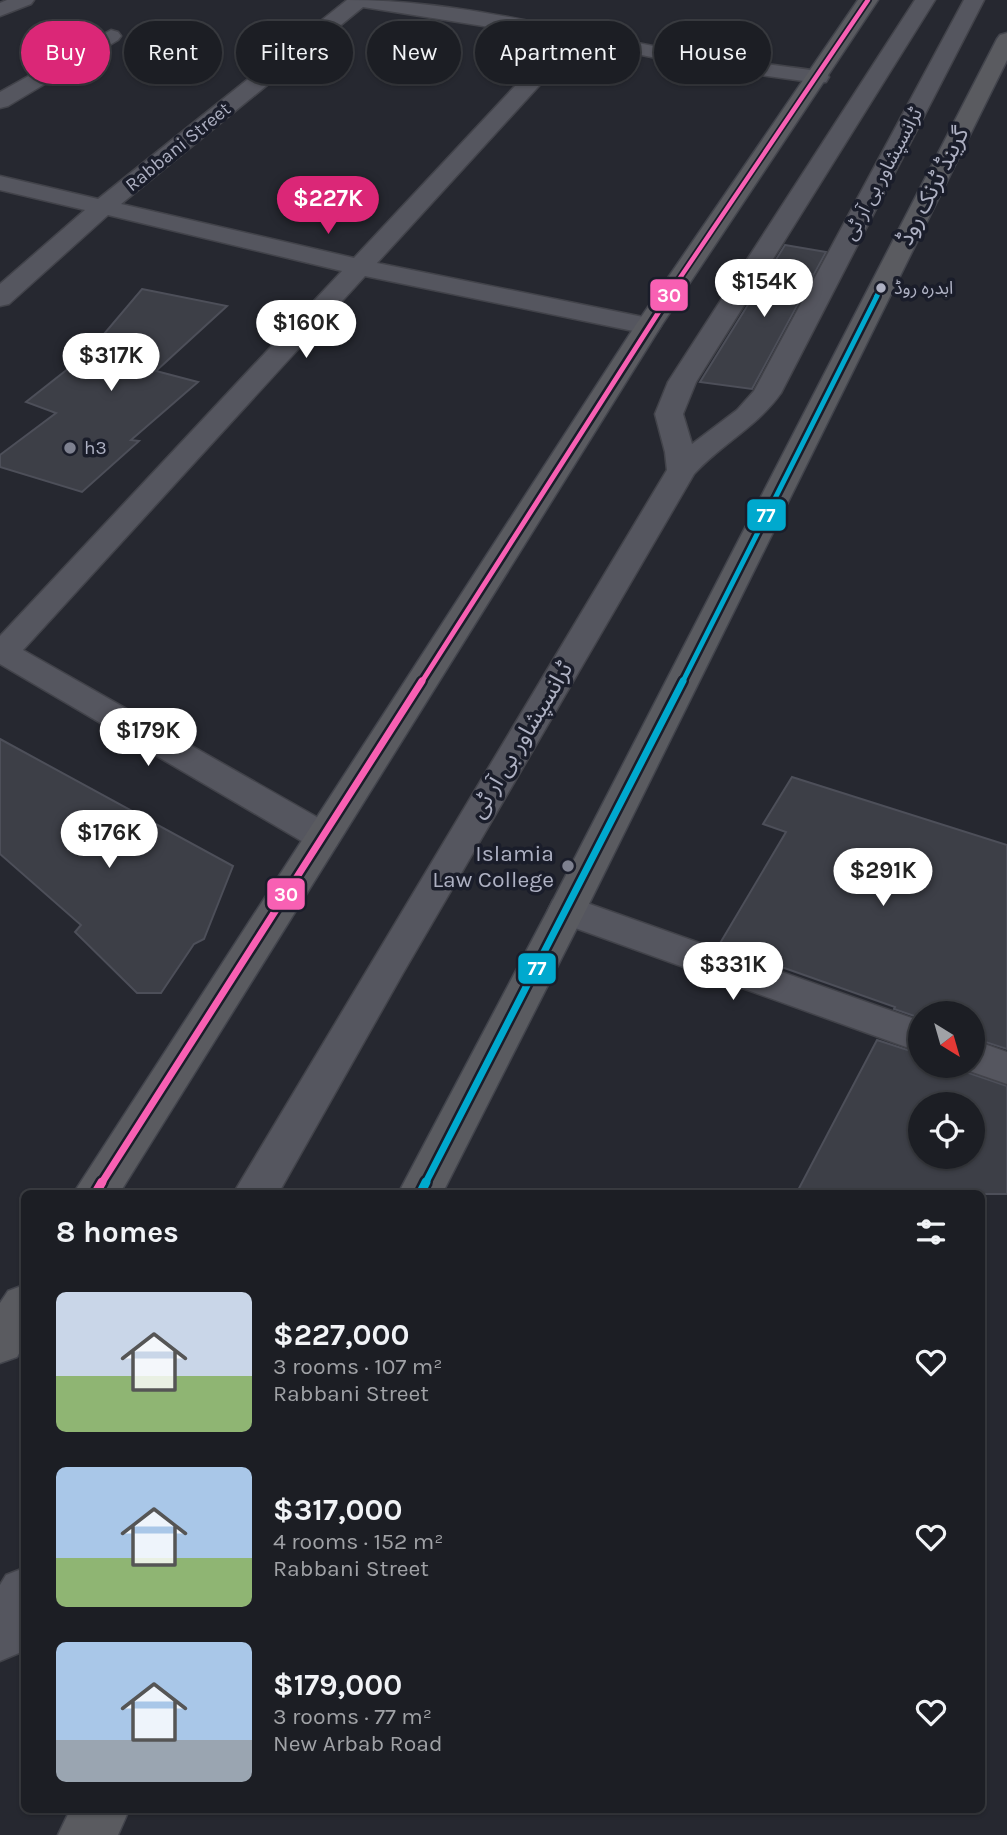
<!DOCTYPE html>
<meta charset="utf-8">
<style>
:root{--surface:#1c1e24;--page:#25272c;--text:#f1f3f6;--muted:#a0a2a6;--line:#3a3c41;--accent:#db2777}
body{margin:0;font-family:Karla,"Noto Sans Arabic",sans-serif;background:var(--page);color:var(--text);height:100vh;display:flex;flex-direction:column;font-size:26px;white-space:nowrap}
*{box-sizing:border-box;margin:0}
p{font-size:23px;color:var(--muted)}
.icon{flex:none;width:38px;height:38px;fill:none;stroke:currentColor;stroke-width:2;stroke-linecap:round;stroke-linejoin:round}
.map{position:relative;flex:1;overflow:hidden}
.panel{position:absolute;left:21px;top:1190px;width:964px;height:623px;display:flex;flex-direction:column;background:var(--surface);border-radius:10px;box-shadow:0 2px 5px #0004,0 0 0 2px var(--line)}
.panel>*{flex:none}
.banner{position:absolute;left:21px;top:21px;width:966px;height:63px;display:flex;gap:14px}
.needle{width:46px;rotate:143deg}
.buttons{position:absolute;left:908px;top:1001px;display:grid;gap:14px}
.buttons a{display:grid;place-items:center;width:77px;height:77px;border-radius:50%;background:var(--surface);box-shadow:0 2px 5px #0004,0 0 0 2px var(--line);font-size:35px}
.price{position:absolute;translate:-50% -60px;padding:0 16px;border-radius:24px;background:#fff;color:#222;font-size:23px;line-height:46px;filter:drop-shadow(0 2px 4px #0008)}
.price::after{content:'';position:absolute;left:50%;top:42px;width:21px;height:16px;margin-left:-10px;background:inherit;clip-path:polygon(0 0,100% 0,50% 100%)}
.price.active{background:var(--accent);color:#fff}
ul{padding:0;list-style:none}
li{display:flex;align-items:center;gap:21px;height:175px;padding:0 35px}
li span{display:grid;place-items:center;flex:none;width:196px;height:140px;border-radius:10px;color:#555}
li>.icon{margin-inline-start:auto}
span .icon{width:84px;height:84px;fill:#fffc;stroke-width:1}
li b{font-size:30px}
h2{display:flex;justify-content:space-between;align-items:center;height:84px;padding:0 35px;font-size:30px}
.pill{padding:0 24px;border-radius:32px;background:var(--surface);box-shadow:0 2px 5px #0004,0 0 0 2px var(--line);font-size:24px;line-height:63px}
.pill.active{background:var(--accent);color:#fff}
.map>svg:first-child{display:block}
.building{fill:#3d3f47;stroke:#4d4f59;stroke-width:2;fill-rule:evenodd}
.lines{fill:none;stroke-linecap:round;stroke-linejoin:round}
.minor-casing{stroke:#42434a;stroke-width:3}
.highway-casing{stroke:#42444c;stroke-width:3}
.minor{fill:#55565f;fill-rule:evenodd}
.highway{fill:#5a5b60;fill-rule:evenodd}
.bus-1-far3-casing{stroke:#1a1d2a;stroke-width:8}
.bus-1-far2-casing{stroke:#1a1d2a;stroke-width:10}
.bus-1-far1-casing{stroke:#1a1d2a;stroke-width:12}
.bus-1-casing{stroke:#1a1d2a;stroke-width:14}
.bus-2-far3-casing{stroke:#1a1d2a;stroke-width:8}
.bus-2-far2-casing{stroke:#1a1d2a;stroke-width:10}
.bus-2-far1-casing{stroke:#1a1d2a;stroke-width:12}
.bus-2-casing{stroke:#1a1d2a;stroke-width:14}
.bus-1-far3{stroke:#f860b3;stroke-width:4.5}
.bus-1-far2{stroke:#f860b3;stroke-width:5}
.bus-1-far1{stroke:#f860b3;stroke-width:7}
.bus-1{stroke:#f860b3;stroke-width:9}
.bus-2-far3{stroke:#00a9ce;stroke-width:4.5}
.bus-2-far2{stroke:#00a9ce;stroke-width:5}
.bus-2-far1{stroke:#00a9ce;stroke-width:7}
.bus-2{stroke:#00a9ce;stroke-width:9}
.bus-dot{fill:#aeb1c3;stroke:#1a1d2a;stroke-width:2.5}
.poi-dot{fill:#7e8190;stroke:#1a1d2a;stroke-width:2.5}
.labels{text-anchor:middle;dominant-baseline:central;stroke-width:7;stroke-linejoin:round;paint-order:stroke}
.far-bus-label{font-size:18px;fill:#aeb1c3;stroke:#1a1d2a;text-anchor:start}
.far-street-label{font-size:19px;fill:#aeb1c3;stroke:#1a1d2a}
.far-poi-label{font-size:19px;fill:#aeb1c3;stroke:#1a1d2a;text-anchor:start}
.street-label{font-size:23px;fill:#aeb1c3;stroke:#1a1d2a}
.poi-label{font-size:23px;fill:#aeb1c3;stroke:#1a1d2a;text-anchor:end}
.line-badge{stroke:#1a1d2a;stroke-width:2.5}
.badge-label{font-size:19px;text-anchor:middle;font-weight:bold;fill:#fff}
</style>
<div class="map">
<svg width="1007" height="1835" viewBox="0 0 1007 1835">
<rect width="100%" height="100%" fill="#262830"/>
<path class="building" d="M785,245L826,252L752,389L700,382Z
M142,289L227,306L156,371L198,382L131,440L139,441L82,492L0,467V455L56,413L26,402L88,353Z
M0,739L233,866L204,939L194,944L161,993H137L75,932L81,925L0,854Z
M792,777L1007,845V1049L973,1038V1013H920V1018L894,1009L895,1007L719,945L786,832L763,824Z
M877,1040L920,1054V1066H956L957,1069L1007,1086V1194H796ZM920,1104H973V1157H920Z"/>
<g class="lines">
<defs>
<path id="minor" d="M7,0H34L31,4L0,16V3Z
M347,0C464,0 576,33 690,53C733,60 776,65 818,71L826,72L829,77L826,82L818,83L690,65L579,42L377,263L648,318L657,320L661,326L657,332L648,334L365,276L23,650L336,828L341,837L336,846L323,849L310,846L0,664V636L342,271L108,215L9,304L0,306V284L85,210L0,190V176L98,199ZM363,7L560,38L354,258L121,204Z
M915,0H935L696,382L683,414L692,444L737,410L754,391L964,0H984L781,393C757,427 721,444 694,474L403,973L278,1194H233L667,470L665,452L655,414L668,382Z
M111,30L118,32L121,36L118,40L8,106L0,108V92Z
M567,896L920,1021V1052L553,920L548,910L553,900Z
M973,1040L1007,1052V1084L958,1067L973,1066Z
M24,1568V1643L19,1653L0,1661V1585L6,1575Z"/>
<path id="highway" d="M858,0H878L661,326L119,1194H73L635,326Z
M1007,33V60L586,910L442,1194H398L548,910L997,39L1000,35Z
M24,1285V1345L17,1357L0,1363V1303L8,1291Z
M70,1810H129L118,1835H58Z"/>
</defs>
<use href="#minor" class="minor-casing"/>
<use href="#highway" class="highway-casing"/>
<use href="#minor" class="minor"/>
<use href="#highway" class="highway"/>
<defs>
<path id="bus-1-far3" d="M667,297L868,0"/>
<path id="bus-1-far2" d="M421,683L669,296"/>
<path id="bus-1-far1" d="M101,1184L422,681"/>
<path id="bus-1" d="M95,1194L102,1182"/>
<path id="bus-2-far3" d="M876,297L881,288"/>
<path id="bus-2-far2" d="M682,683L877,296"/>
<path id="bus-2-far1" d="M425,1184L683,681"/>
<path id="bus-2" d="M420,1194L426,1182"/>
</defs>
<use href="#bus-1-far3" class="bus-1-far3-casing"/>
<use href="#bus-1-far2" class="bus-1-far2-casing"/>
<use href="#bus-1-far1" class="bus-1-far1-casing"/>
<use href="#bus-1" class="bus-1-casing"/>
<use href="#bus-2-far3" class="bus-2-far3-casing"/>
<use href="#bus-2-far2" class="bus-2-far2-casing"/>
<use href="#bus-2-far1" class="bus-2-far1-casing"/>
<use href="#bus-2" class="bus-2-casing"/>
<use href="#bus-1-far3" class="bus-1-far3"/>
<use href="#bus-1-far2" class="bus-1-far2"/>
<use href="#bus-1-far1" class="bus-1-far1"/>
<use href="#bus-1" class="bus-1"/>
<use href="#bus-2-far3" class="bus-2-far3"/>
<use href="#bus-2-far2" class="bus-2-far2"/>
<use href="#bus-2-far1" class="bus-2-far1"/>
<use href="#bus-2" class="bus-2"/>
</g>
<circle class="bus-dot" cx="881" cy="288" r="6"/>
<g class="poi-dot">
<circle cx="70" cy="448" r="7"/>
<circle cx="568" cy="866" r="7"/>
</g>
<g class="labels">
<g class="far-bus-label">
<text x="894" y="288">ابدرہ روڈ</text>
</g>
<g class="far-street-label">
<text transform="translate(178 147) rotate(-39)">Rabbani Street</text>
<text transform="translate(883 174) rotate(-62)">ٹرانسپشاور بی آر ٹی</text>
</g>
<g class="far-poi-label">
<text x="84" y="448">h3</text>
</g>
<g class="street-label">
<text transform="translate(933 186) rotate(-63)">گرینڈ ٹرنک روڈ</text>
<text transform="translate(521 740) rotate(-59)">ٹرانسپشاور بی آر ٹی</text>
</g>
<g class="poi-label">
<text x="554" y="853">Islamia<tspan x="554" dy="26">Law College</tspan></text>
</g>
</g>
<g class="line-badge">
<rect x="649" y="278" width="40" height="34" rx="7" fill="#f860b3"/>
<rect x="746" y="498" width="41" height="34" rx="7" fill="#00a9ce"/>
<rect x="266" y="877" width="40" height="34" rx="7" fill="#f860b3"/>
<rect x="517" y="952" width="40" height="33" rx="7" fill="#00a9ce"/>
</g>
<g class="badge-label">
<text x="669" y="302">30</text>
<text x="766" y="522">77</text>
<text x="286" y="901">30</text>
<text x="537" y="975">77</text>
</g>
</svg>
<div class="buttons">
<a><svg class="needle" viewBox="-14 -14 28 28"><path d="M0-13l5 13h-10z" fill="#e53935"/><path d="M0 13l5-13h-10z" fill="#a0a2a6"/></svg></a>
<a><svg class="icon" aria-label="locate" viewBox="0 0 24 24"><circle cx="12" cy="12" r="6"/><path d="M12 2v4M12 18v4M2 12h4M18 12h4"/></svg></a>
</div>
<b class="price active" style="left:328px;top:236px">$227K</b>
<b class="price" style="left:764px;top:319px">$154K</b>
<b class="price" style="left:306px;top:360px">$160K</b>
<b class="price" style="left:111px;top:393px">$317K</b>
<b class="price" style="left:148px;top:768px">$179K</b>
<b class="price" style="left:109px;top:870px">$176K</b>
<b class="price" style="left:883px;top:908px">$291K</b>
<b class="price" style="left:733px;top:1002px">$331K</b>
<div class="banner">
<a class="pill active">Buy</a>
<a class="pill">Rent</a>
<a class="pill">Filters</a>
<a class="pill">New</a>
<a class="pill">Apartment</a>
<a class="pill">House</a>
</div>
<section class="panel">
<h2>8 homes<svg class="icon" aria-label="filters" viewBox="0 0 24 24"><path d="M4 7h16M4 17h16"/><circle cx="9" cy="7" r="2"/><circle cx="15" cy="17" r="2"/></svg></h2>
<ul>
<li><span style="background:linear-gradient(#c9d6e8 60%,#8fb573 0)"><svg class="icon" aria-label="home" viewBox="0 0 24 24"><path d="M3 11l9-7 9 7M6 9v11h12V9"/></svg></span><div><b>$227,000</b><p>3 rooms · 107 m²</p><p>Rabbani Street</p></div><svg class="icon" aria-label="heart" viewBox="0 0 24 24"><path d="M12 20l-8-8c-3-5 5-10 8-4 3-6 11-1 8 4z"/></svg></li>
<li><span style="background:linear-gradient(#a9c7e8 65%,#8fb573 0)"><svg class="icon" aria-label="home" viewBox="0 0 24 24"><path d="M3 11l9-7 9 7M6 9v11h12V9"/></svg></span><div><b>$317,000</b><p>4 rooms · 152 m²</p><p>Rabbani Street</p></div><svg class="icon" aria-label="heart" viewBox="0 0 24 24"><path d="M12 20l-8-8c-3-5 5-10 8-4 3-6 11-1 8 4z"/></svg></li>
<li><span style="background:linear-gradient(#a9c7e8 70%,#9aa5b1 0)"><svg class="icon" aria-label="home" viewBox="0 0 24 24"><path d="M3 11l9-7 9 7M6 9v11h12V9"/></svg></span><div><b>$179,000</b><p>3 rooms · 77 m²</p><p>New Arbab Road</p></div><svg class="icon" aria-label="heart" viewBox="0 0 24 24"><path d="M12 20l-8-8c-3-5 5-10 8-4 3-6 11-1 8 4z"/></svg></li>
</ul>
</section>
</div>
